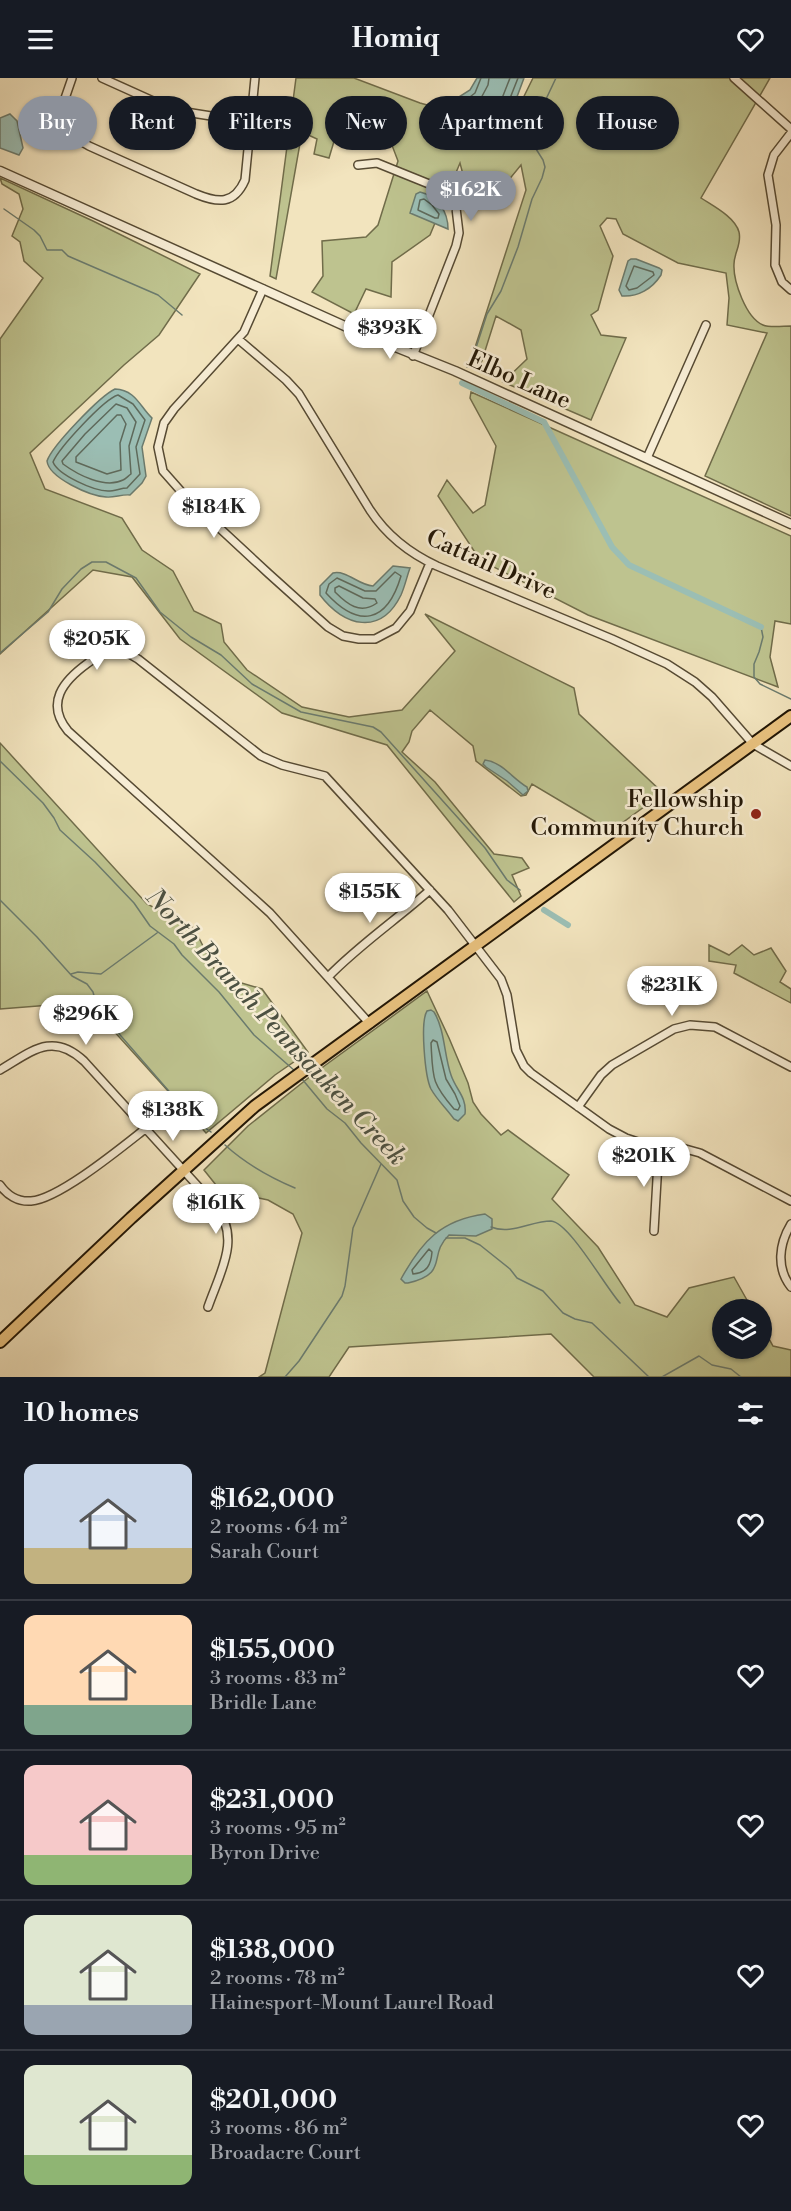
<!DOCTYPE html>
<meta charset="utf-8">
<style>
:root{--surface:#171b24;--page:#242831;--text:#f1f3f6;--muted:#9ea1a6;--line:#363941;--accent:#8c9099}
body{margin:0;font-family:"Libre Bodoni",serif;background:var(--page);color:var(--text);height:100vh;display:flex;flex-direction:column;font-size:22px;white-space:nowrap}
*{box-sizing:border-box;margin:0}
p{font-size:20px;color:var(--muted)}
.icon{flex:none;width:33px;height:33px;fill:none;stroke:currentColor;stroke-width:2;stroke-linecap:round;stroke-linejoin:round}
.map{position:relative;height:1299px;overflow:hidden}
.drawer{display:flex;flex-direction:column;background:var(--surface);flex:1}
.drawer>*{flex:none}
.guide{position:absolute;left:18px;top:18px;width:756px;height:54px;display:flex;gap:12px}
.buttons{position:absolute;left:712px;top:1221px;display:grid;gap:12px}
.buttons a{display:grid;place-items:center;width:60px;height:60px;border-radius:50%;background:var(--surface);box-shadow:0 2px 4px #0004;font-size:30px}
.price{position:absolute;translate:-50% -51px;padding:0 14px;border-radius:21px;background:#fff;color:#222;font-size:20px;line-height:39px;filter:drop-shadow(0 2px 3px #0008)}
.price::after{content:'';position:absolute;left:50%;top:36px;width:18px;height:14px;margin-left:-9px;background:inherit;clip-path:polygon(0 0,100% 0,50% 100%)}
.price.current{background:var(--accent);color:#fff}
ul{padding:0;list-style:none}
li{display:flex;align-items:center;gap:18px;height:150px;padding:0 24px}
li+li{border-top:2px solid var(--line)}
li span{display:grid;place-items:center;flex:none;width:168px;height:120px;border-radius:12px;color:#555}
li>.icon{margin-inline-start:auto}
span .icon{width:72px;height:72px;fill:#fffc;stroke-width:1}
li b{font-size:26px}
h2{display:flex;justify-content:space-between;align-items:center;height:72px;padding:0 24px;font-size:26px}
.tag{padding:0 21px;border-radius:27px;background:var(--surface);box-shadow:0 2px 4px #0004;font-size:21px;line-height:54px}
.tag.current{background:var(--accent);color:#fff}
header{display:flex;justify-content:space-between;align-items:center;height:78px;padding:0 24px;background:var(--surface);font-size:27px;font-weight:700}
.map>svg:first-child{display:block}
.green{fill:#bec38f;stroke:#706c4a;stroke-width:1.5}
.water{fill:#9bbeb4;stroke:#6b7b6e;stroke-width:1.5}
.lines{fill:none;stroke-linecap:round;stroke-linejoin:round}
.shore{stroke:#5e6a5c;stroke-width:1.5}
.stream{stroke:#6b7b6e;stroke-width:1.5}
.canal{stroke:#9bbeb4;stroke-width:6}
.minor-casing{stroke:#564a33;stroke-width:10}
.tertiary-casing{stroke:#564a33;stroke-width:11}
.primary-casing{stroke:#221605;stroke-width:14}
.minor{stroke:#f7edd5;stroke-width:7}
.tertiary{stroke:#f7edd5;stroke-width:8}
.primary{stroke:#e9c27f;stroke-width:10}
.poi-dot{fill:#8f2418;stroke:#f7edd5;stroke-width:2}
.labels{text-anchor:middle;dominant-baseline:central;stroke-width:5;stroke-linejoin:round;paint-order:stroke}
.street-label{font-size:24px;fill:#221605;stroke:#f7edd5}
.poi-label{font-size:24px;fill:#221605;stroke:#f7edd5;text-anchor:end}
.water-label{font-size:26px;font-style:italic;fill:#4c5142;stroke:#f7edd5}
</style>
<header><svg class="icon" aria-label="menu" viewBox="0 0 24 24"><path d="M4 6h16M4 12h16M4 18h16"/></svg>Homiq<svg class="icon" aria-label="heart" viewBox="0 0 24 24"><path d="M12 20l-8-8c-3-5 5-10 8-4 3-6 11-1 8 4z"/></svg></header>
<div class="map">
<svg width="791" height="1299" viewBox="0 0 791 1299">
<rect width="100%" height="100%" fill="#f2e4be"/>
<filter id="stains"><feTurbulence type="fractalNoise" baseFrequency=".00333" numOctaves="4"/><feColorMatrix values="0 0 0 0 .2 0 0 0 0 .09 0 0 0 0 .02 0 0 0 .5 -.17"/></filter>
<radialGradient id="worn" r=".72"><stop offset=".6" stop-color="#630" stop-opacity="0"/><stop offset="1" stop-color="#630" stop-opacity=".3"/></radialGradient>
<path class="green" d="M296,0H354L420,25L463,37L505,57L533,0H770L701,120C713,128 735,139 739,154C742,166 734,175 734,186C733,203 746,240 763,247C770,250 783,248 791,248V438L705,398L767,255L727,247L729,220L726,195L678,185L623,156L616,141L607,140L600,148L613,178L598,232L591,237L601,257L626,260L591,342L503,304L527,281L521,252L496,238L479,292L469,288L526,112L521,87L494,120L489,108L467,112L460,85L430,157L392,184L391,219L366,211L354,236L312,214L323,198L322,163L366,159L378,147L398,83L390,62L363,66L338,50L329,80L314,76L317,61L302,54L276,201L270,198Z
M0,100L93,143L200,196L159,257L124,287L30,375L45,411L122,440L142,472L173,493L194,533L221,546L224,564L247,592L302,629L349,639L402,632L455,573L425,536L574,610L579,636L663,715L611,753L532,706L526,717L521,718L476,683L473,668L430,632L412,653L409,664L402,674L435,704L494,776L522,780L529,790L512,797L521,818L514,824L387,667L282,635L180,561L132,499L93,492L0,576V261L43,200L24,183L20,164L12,158L23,131L19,116L2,106Z
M471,314L791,458V546L775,543L770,579L778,609L588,537L480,482L438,418L447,402L473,435L485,427L496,368L470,320Z
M0,665L147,826L194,850L218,898L262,911L308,974L275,997L206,1055L102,940L76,925L0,931Z
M709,867L729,877L742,867L754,877L771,870L786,893L780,904L791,911V925L734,895L736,887L709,883Z
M427,913L449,960L468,1005L473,1024L481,1036L501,1057L508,1052L569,1097L552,1121L598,1169L635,1227L667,1239L689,1210L734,1199L752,1231L723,1232V1270H762V1248L773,1268L791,1272V1299H594L551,1256L349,1269L329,1299H259L265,1295L302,1155L293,1136L268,1122L220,1112L204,1092L248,1048L312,997Z"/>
<path class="water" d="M477,0H524L508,43L504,46L497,45L451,26L454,22L470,12Z
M10,36L17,43L23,70L19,77L0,70V40Z
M420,114C438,118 448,134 448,151L410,135L416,116Z
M636,181L659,190L662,192L661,197C652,211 638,219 622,218L619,212L628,183L631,181Z
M115,311C136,312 140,329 152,340L142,369L146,398L142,405L130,417C122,416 114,420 106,419C90,418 49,400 47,383C52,368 100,318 115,311Z
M393,488L410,490C407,498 405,508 401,517C381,558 344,549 320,517V508L333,495C347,492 358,507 373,508Z
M485,682C502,684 513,701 527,709L528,713L523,717L507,703L486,689L483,686Z
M431,932L434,934C445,952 444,977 451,997C456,1012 467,1019 465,1036L458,1043L454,1041C447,1031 437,1022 431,1011C425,999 420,944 427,933Z
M485,1136L492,1141V1151L476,1158L449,1157C427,1178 450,1195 408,1205H405L401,1201C422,1163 441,1142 485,1136Z"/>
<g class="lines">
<path class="shore" d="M481,0L475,15L466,22V25L501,40L503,38L518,0
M489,0L488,7L480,22L496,30L499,28L510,0
M424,121L432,127L439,136L438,140H435L418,132L420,122Z
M634,188L653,194L654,197L637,210L629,212L626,208Z
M118,317L133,326L145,342L136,369L140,396L127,410C121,410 115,413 108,413C94,413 58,397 53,384C59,370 104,321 118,317Z
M116,326L127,330L136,344L129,368L131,396C128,398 126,401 123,402C105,411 78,397 63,386L62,383L85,356Z
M117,337H121L126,346L120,365L121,392L107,396L76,384V379Z
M395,494L401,498C387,545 359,551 326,515L329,506L337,500L365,513H376Z
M339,508L363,520L375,521L377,525C360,537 347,526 335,514V510Z
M433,962L437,964L446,1001L455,1016L460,1028L458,1032L454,1031C431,1004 433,1000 431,965Z
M429,1171L432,1174C431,1187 427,1195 413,1196L412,1192Z"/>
<path class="stream" d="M4,131L34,152L40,158L47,172H62L68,178L158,217L182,237
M467,289L471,285L487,236L501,213L518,169L532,121L542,100L545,89L543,82L531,63L530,55L556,0
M761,549L763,559L759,574L754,586V599L760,606L791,621
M0,575L48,534L62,511L81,491L92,484H106L136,500L160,534L191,559L221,577L252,606L301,634L373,649L381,654L485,770L507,802L520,812
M0,683L43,725L54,740L60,752L95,784L134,825L150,848L174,866L182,877L219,914L254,957L295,993
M0,822L37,859L72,898L87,906L93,914L97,929L101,935L194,1042L211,1054
M71,896L78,894L101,896L157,855
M302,1001L327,1031L345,1045L361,1065L397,1102L403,1123L414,1139L427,1150L436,1155
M225,1067C246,1086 269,1099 295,1110
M491,1149C511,1157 531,1143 551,1143C569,1144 606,1210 620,1225
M446,1160H465L480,1167L510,1191L517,1200L543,1213L563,1235L575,1241L592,1245L649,1299
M285,1299L299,1283L342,1218L345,1208L353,1150L381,1086
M662,1299L699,1278L712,1287L731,1291L741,1299"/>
<path class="canal" d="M462,305L544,344L612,469L629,487L761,549
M544,832L568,847"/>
<defs>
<path id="minor" d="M72,0L61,32L63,46L70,57L89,68L196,116C218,125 234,127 245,102L255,0
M102,0L173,32L230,41L251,47
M734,0L791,51
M791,55L774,77L768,97L776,147L775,187L782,204L791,212
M358,87L377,85L439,110L456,130L459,155L456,168L413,278
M263,211L244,254L174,331L164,345L158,369L163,393L186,419L268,495L328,549L343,558L359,561H375L396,550L410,533L430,485
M238,261L286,302L299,316L370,432C387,458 409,475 437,488L612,561L667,586L695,604L712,619L753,666L791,688
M647,380L706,247
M328,899C359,867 396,842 430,812
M370,946L270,835L68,653C45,625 63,603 88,585C96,579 106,571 117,572C125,572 131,577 138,581L261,678L282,687L325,698L448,832L501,901L507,917L516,972L524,988L531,995L609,1051L626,1060L644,1066L682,1070L700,1075L791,1123
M0,992C31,974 52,953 84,983L215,1127C242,1160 220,1194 208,1229
M578,1029L601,997L612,987L674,951L690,947L715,949L791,989
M0,1107C7,1117 18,1124 31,1123C59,1121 122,1069 145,1051
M791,1146C779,1166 776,1190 791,1209
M654,1153L659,1067"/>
<path id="tertiary" d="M0,93L358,254L455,293L791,446"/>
<path id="primary" d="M0,1264L131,1140L255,1028L791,638"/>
</defs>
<use href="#minor" class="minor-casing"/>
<use href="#tertiary" class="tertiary-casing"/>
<use href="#primary" class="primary-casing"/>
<use href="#minor" class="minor"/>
<use href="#tertiary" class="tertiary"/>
<use href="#primary" class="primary"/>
</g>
<circle class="poi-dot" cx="756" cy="736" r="6"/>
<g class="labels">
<g class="street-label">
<text transform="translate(519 302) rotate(24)">Elbo Lane</text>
<text transform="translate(491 487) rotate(24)">Cattail Drive</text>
</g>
<g class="poi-label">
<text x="744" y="722">Fellowship<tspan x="744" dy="28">Community Church</tspan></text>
</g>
<g class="water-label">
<text transform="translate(276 949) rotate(47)">North Branch Pennsauken Creek</text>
</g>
</g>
<rect width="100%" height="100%" filter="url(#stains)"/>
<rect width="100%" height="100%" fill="url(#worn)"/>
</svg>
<div class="buttons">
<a><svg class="icon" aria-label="layers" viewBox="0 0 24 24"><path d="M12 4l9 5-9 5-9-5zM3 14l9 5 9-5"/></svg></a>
</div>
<b class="price current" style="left:471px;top:144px">$162K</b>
<b class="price" style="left:390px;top:282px">$393K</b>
<b class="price" style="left:214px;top:461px">$184K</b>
<b class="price" style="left:97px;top:593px">$205K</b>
<b class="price" style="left:370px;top:846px">$155K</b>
<b class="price" style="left:672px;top:939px">$231K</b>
<b class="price" style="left:86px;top:968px">$296K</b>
<b class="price" style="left:173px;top:1064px">$138K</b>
<b class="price" style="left:644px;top:1110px">$201K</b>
<b class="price" style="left:216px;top:1157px">$161K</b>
<div class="guide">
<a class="tag current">Buy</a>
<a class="tag">Rent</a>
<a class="tag">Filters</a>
<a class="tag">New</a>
<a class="tag">Apartment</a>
<a class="tag">House</a>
</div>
</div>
<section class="drawer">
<h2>10 homes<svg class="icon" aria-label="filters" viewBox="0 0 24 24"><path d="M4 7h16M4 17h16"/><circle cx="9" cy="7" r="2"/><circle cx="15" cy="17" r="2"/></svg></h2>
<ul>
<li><span style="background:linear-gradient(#c9d6e8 70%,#c2b280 0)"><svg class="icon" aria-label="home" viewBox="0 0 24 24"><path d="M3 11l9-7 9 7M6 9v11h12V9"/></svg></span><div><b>$162,000</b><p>2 rooms · 64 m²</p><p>Sarah Court</p></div><svg class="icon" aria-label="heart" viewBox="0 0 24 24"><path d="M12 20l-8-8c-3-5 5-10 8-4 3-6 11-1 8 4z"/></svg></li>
<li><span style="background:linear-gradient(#ffd9b3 75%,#7fa58c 0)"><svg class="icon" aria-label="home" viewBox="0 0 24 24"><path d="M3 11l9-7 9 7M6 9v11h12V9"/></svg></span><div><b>$155,000</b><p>3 rooms · 83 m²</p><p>Bridle Lane</p></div><svg class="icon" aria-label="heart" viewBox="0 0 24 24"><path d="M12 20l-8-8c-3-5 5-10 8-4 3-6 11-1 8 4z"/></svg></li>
<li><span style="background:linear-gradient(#f6c9c9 75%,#8fb573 0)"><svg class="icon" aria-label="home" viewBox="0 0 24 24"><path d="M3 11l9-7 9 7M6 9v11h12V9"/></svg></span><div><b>$231,000</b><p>3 rooms · 95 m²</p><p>Byron Drive</p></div><svg class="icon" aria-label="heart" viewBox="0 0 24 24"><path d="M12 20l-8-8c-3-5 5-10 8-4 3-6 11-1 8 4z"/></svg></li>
<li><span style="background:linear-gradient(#dfe7d0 75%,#9aa5b1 0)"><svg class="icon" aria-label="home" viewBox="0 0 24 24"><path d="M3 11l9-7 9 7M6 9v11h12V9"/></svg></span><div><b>$138,000</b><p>2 rooms · 78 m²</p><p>Hainesport-Mount Laurel Road</p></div><svg class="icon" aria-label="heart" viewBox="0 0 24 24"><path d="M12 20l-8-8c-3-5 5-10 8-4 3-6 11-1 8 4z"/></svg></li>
<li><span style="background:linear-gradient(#dfe7d0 75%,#8fb573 0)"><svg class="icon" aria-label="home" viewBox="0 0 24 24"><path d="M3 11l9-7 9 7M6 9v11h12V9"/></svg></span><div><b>$201,000</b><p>3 rooms · 86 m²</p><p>Broadacre Court</p></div><svg class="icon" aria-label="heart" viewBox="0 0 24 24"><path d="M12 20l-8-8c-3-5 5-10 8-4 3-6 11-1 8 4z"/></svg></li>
</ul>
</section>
